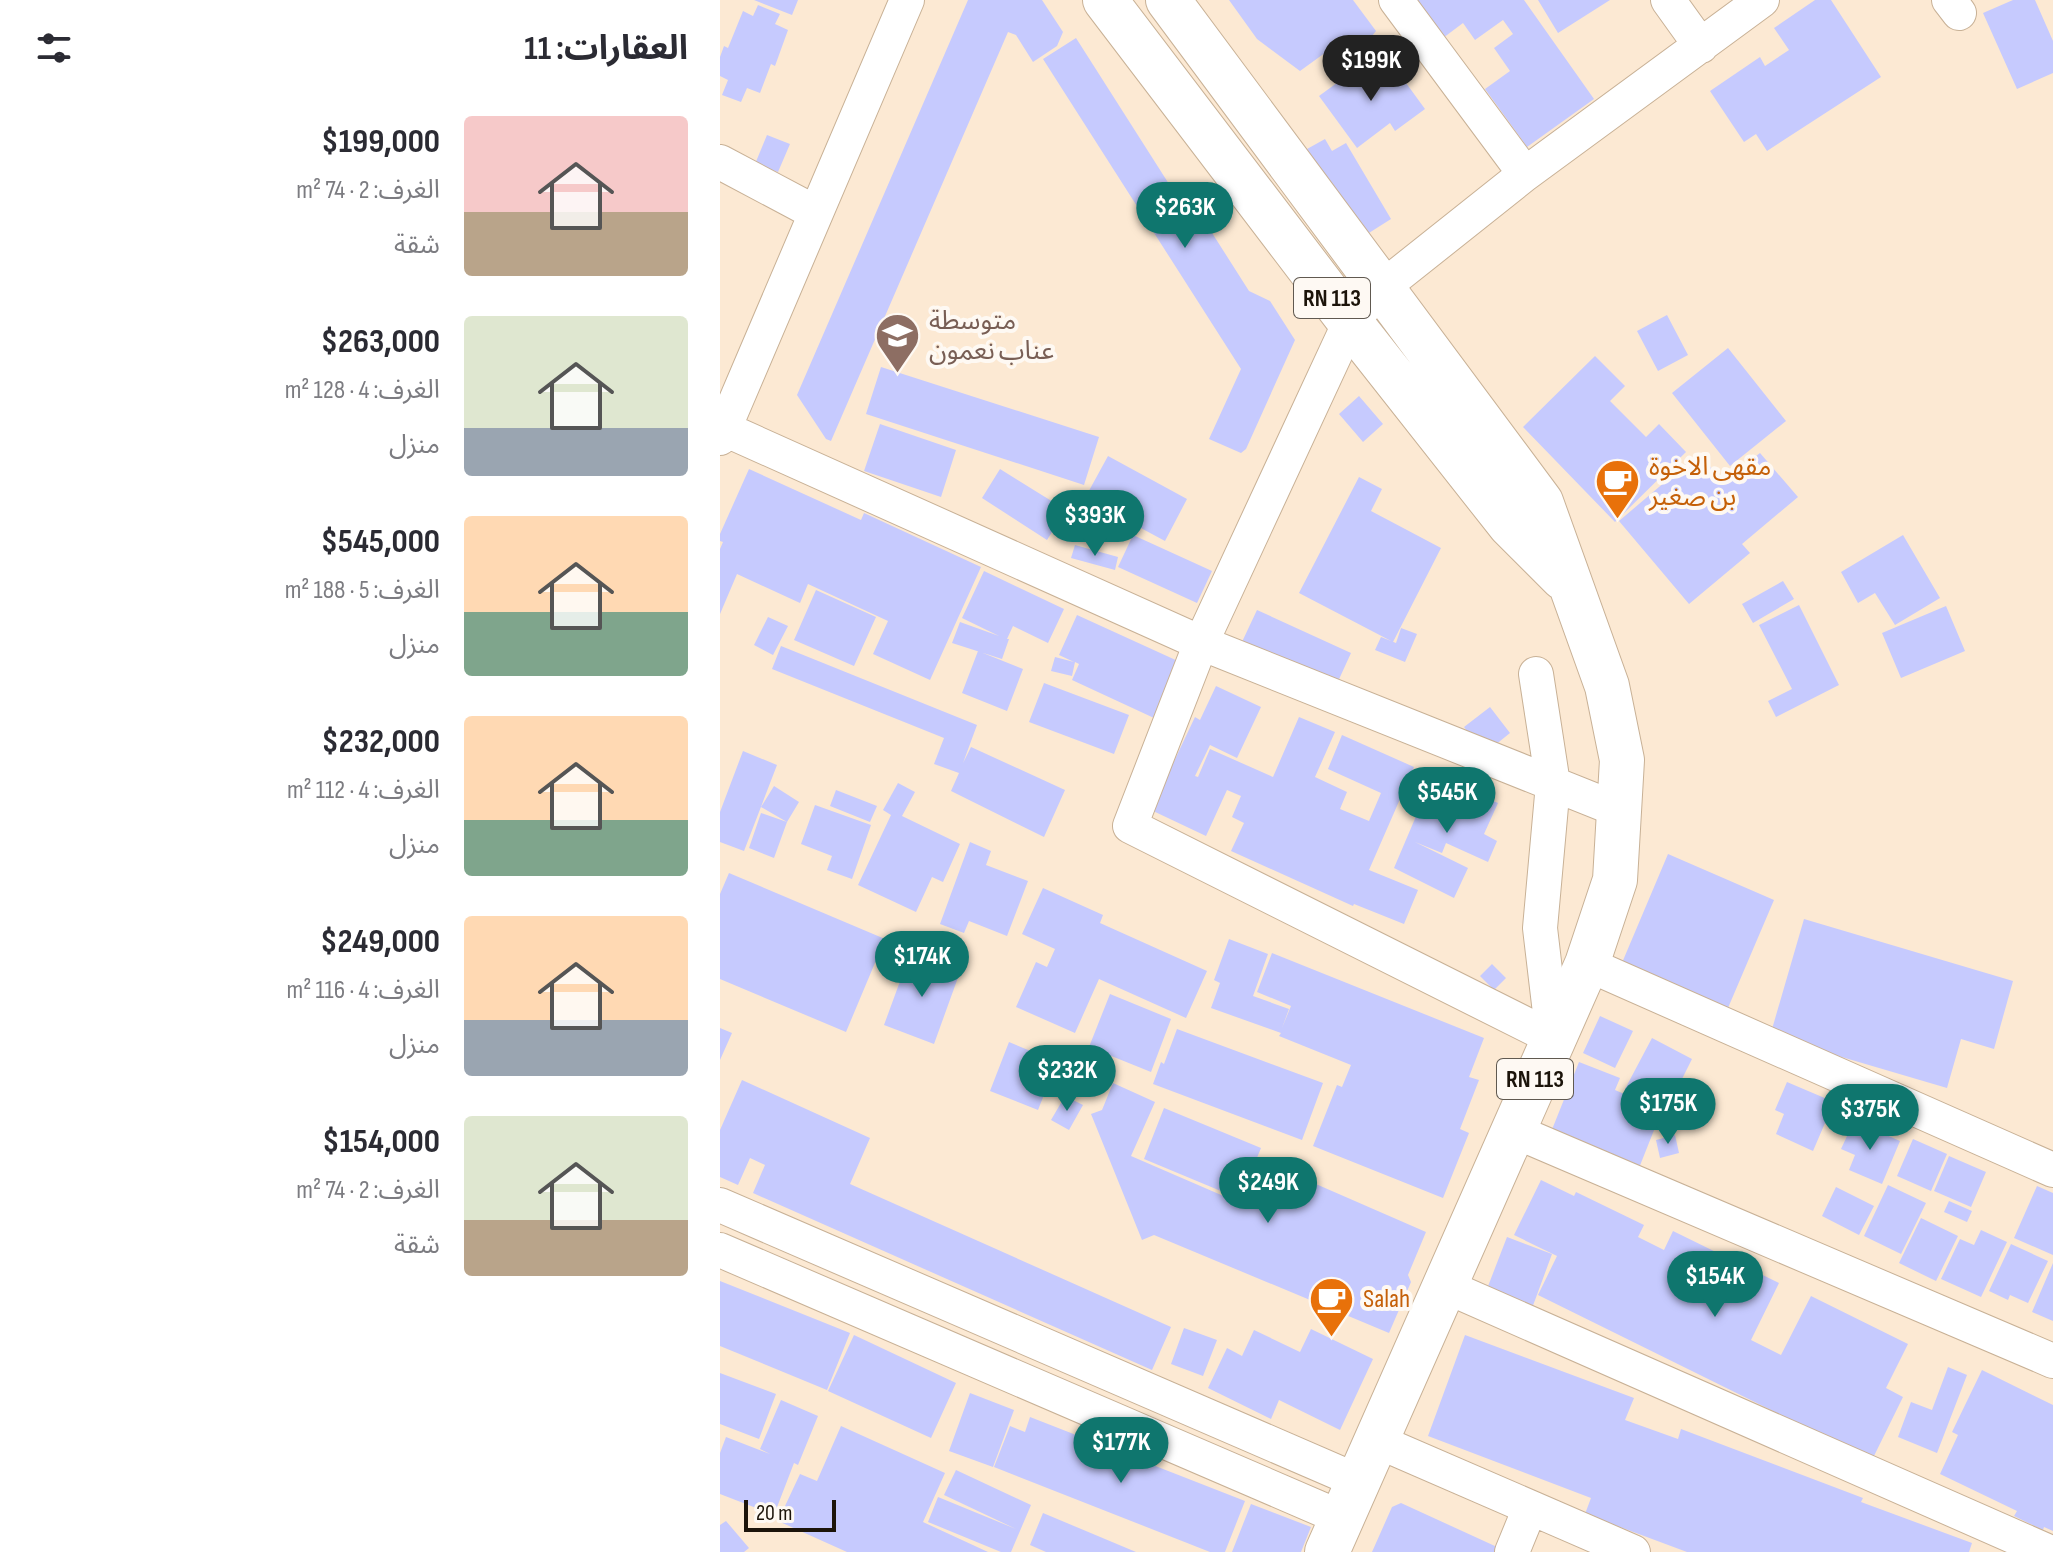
<!DOCTYPE html>
<html lang="ar">
<meta charset="utf-8">
<style>
:root{--surface:#fff;--page:#f2f2f3;--text:#2b2b33;--muted:#7c7c81;--accent:#0f766e}
body{margin:0;font-family:"Sofia Sans Condensed","Noto Sans Arabic",sans-serif;background:var(--page);color:var(--text);direction:rtl;height:100vh;display:flex;flex-direction:column;font-size:30px;white-space:nowrap}
*{box-sizing:border-box;margin:0}
p{font-size:26px;color:var(--muted)}
.icon{flex:none;width:44px;height:44px;fill:none;stroke:currentColor;stroke-width:2;stroke-linecap:round;stroke-linejoin:round}
.map{position:relative;flex:1;overflow:hidden;direction:ltr}
.sheet{display:flex;flex-direction:column;background:var(--surface);width:720px}
.sheet>*{flex:none}
.scale{position:absolute;left:24px;bottom:20px;width:92px;box-sizing:border-box;padding-left:8px;border:4px solid #1c140a;border-top:0;font-size:22px;line-height:28px;white-space:nowrap;color:#1c140a;-webkit-text-stroke:6px #fef9f3;paint-order:stroke}
.price{position:absolute;translate:-50% -68px;padding:0 18px;border-radius:28px;background:var(--accent);color:#fff;font-size:26px;line-height:52px;filter:drop-shadow(0 2px 4px #0008)}
.price::after{content:'';position:absolute;left:50%;top:48px;width:24px;height:18px;margin-left:-12px;background:inherit;clip-path:polygon(0 0,100% 0,50% 100%)}
.price.active{background:#222;color:#fff}
ul{padding:0;list-style:none}
li{display:flex;align-items:center;gap:24px;height:200px;padding:0 32px}
li span{display:grid;place-items:center;flex:none;width:224px;height:160px;border-radius:8px;color:#555}
li>.icon{margin-inline-start:auto}
span .icon{width:96px;height:96px;fill:#fffc;stroke-width:1}
li b{font-size:34px}
h2{display:flex;justify-content:space-between;align-items:center;height:96px;padding:0 32px;font-size:34px}
main{display:flex;flex:1;min-height:0}
.map>svg:first-child{display:block}
.building{fill:#c6cafe}
.lines{fill:none;stroke-linecap:round;stroke-linejoin:round}
.minor-casing{stroke:#c8b196;stroke-width:36}
.major-casing{stroke:#c8b196;stroke-width:46}
.minor{stroke:#fff;stroke-width:34}
.major{stroke:#fff;stroke-width:44}
.labels{text-anchor:middle;dominant-baseline:central;stroke-width:8;stroke-linejoin:round;paint-order:stroke}
.shield{fill:#fef9f3;stroke:#605950;stroke-width:2}
.shield-label{font-size:24px;font-weight:bold;fill:#1c140a}
.education-label{font-size:26px;fill:#785e54;stroke:#fef9f3;text-anchor:start}
.food-label{font-size:26px;fill:#c56008;stroke:#fef9f3;text-anchor:start}
</style>
<main>
<div class="map">
<svg width="1333" height="1552" viewBox="0 0 1333 1552">
<rect width="100%" height="100%" fill="#fce9d3"/>
<path class="building" d="M34,0H78L72,15Z
M248,0H322L343,32L337,46L313,62L296,35L288,32L111,441L106,439L77,395Z
M509,0H633L656,31L643,47L631,57L620,42L580,71L537,39Z
M696,0H804L874,99L807,147L765,89L790,71L774,48L793,34L783,20L755,40L743,23L723,38Z
M818,0H890L838,33Z
M1095,0H1111L1161,77L1047,151L1036,134L1024,142L990,91L1040,57L1045,66L1069,50L1054,28Z
M1293,0H1315L1333,41V73L1297,89L1263,13Z
M38,5L60,14L55,24L68,30L55,66L51,64L40,93L27,88L21,102L2,95L8,80L0,76V57L4,46L8,48L23,11L33,16Z
M356,38L456,195L473,203L529,291L550,301L575,340L526,449L521,453L489,439L521,369L323,59Z
M647,61L663,83L678,72L705,109L675,131L670,123L637,148L599,96Z
M47,135L70,144L58,172L35,164Z
M605,139L612,151L626,143L671,219L641,238L587,149Z
M947,315L968,355L938,371L917,331Z
M1008,348L1066,421L1010,466L952,393Z
M875,356L905,386L890,401L926,437L939,424L966,452L895,522L803,427Z
M161,367L379,437L364,485L146,414Z
M639,396L663,424L643,442L619,414Z
M160,424L236,450L221,497L144,471Z
M979,453L1003,482L1040,453L1078,497L1022,544L1030,553L969,604L899,521Z
M388,456L467,499L445,541L365,498Z
M29,469L141,520L144,513L261,567L210,680L153,654L168,621L88,584L80,603L17,574L0,614V549L3,542L0,541V534Z
M280,469L346,510L327,540L262,498Z
M639,477L662,489L651,511L721,548L673,642L579,593Z
M413,535L492,571L477,603L398,567Z
M1183,535L1220,598L1175,625L1155,593L1138,603L1121,572Z
M355,545L398,557L395,570L351,558Z
M264,571L344,609L328,643L293,626L287,639H289L282,659L232,643L240,622L279,636L242,618Z
M1063,581L1074,599L1033,623L1022,604Z
M96,590L156,617L134,666L74,640Z
M1079,605L1119,685L1056,717L1048,701L1072,689L1039,625Z
M1226,606L1245,651L1181,678L1162,633Z
M537,610L631,653L615,688L521,644Z
M357,615L460,662L434,718L352,680L359,664L355,662L352,676L331,671L335,657L354,662L339,655Z
M48,617L68,626L53,655L34,645Z
M681,628L697,634L685,662L655,650L661,637L676,643Z
M61,646L257,725L243,763L251,747L345,790L324,837L231,791L239,773L214,764L224,738L52,669Z
M258,651L303,669L287,711L242,693Z
M324,683L409,715L394,754L309,722Z
M496,686L541,707L517,758L490,745L475,776L478,777L490,749L553,777L579,717L615,732L595,777L627,792L620,809L649,821L661,793L608,769L622,735L694,767L649,870L698,890L684,924L634,904L633,906L511,851L524,823L512,817L521,796L507,790L486,836L431,810L475,717L480,720Z
M770,707L790,733L764,754L744,727Z
M23,751L57,765L24,851L0,842V812Z
M714,774L778,803L764,834L777,841L768,862L726,843L722,853L695,842L748,868L734,898L674,868Z
M178,783L195,792L182,816L240,844L223,882L212,877L196,912L138,885L171,815L163,810Z
M54,786L79,802L67,822L41,807Z
M116,790L157,806L150,822L110,806Z
M95,805L151,825L132,879L107,870L112,856L81,844Z
M41,813L67,822L54,858L29,848Z
M250,842L271,851L266,865L308,881L287,936L249,921L244,933L220,924Z
M948,854L1054,900L1002,1022L896,977Z
M9,873L165,939L126,1032L0,979V894Z
M323,888L383,915L380,923L487,971L466,1018L379,979L355,1033L296,1007L316,962L327,967L335,949L302,934Z
M1084,919L1293,981L1274,1049L1241,1039L1227,1088L1050,1036Z
M509,939L548,954L533,996L569,1009L562,1028L571,1006L537,992L552,953L764,1038L749,1077L759,1080L740,1129L749,1133L723,1198L593,1146L617,1085L622,1087L631,1065L559,1036L561,1033L491,1008L500,983L494,980Z
M190,954L240,972L214,1044L164,1025Z
M772,964L786,978L774,990L760,976Z
M390,994L451,1019L431,1072L369,1047Z
M880,1016L913,1031L895,1068L863,1053Z
M0,1028L12,1033L0,1060Z
M457,1029L603,1083L582,1140L433,1084L441,1062L444,1064Z
M932,1038L972,1059L958,1087L975,1097L963,1120L905,1089Z
M289,1042L337,1062L318,1110L270,1091Z
M859,1062L900,1078L895,1090L923,1102L921,1107L940,1115L919,1168L831,1132Z
M22,1080L150,1138L130,1184L451,1327L432,1370L33,1193L45,1165L30,1158L18,1185L0,1177V1130Z
M1067,1082L1114,1102L1093,1151L1056,1134L1064,1114L1055,1110Z
M393,1083L435,1102L411,1156L522,1204L541,1160L706,1232L688,1275L691,1282L669,1333L434,1235L422,1240L371,1114L382,1110Z
M345,1096L363,1105L349,1130L331,1120Z
M444,1108L541,1148L520,1199L424,1159Z
M1134,1121L1180,1141L1162,1184L1129,1170L1135,1155L1121,1149Z
M955,1135L959,1153L940,1158L936,1140Z
M1193,1139L1227,1154L1211,1191L1177,1176Z
M1229,1156L1266,1172L1251,1207L1214,1191Z
M821,1180L854,1196L856,1192L924,1225L918,1237L944,1250L953,1231L1059,1283L1031,1340L1061,1355L1091,1296L1188,1344L1166,1388L1183,1397L1152,1460L818,1295L837,1256L794,1235Z
M1168,1185L1206,1203L1181,1254L1144,1236Z
M1317,1186L1333,1193V1255L1294,1238Z
M1116,1187L1154,1206L1139,1235L1102,1216Z
M1229,1201L1252,1211L1247,1222L1224,1212Z
M1201,1218L1238,1236L1216,1281L1179,1263Z
M1261,1230L1287,1242L1261,1297L1221,1279L1240,1239L1254,1245Z
M787,1237L832,1254L811,1311L765,1294Z
M1291,1244L1328,1261L1308,1303L1290,1295L1288,1300L1269,1291Z
M1333,1263V1321L1312,1312Z
M0,1281L130,1333L107,1390L0,1346Z
M464,1328L497,1340L483,1376L451,1364Z
M591,1329L653,1359L620,1430L559,1400L551,1419L488,1388L507,1348L522,1356L534,1330L580,1352Z
M134,1335L236,1383L211,1438L108,1391Z
M745,1335L914,1398L905,1420L958,1439L961,1429L1143,1498L1141,1502L1252,1543L1249,1552H967L865,1514L871,1498L708,1436Z
M1228,1367L1247,1375L1217,1453L1178,1437L1191,1402L1212,1410Z
M1262,1370L1333,1405V1531L1324,1527L1323,1530L1294,1516L1297,1511L1220,1474L1238,1435L1232,1432Z
M0,1373L56,1394L39,1439L0,1424Z
M250,1393L294,1410L273,1467L229,1451Z
M61,1400L98,1416L78,1465L74,1463L54,1515L0,1494V1453L6,1437L50,1454L40,1449Z
M310,1417L525,1501L505,1552H490L274,1467L290,1426L305,1432Z
M121,1426L225,1473L203,1522L268,1552H127L58,1521L80,1474L97,1481Z
M236,1470L311,1505L291,1552H281L208,1522L218,1497L296,1529L224,1495Z
M681,1503L788,1552H652L672,1507Z
M531,1504L591,1527L581,1552H512Z
M323,1513L416,1552H326L310,1545Z
M6,1521L29,1548L24,1552H0V1525Z"/>
<g class="lines">
<defs>
<path id="minor" d="M676,0L805,174
M948,0L981,46
M1229,0L1239,13
M0,162L96,213
M0,427L481,643L901,811
M0,438L187,0
M816,674L833,784L820,928L833,1038
M867,964L1333,1170
M833,1038L410,826L481,643L630,322L663,287L805,174L1042,0
M792,1130L1333,1361
M0,1205L640,1482
M0,1250L622,1518
M725,1286L1329,1552
M657,1441L913,1552
M792,1552L810,1508"/>
<path id="major" d="M385,0L630,322L790,525L843,578
M448,0L821,502L887,686L902,760L895,880L867,964L607,1552"/>
</defs>
<use href="#minor" class="minor-casing"/>
<use href="#major" class="major-casing"/>
<use href="#minor" class="minor"/>
<use href="#major" class="major"/>
</g>
<defs>
<symbol id="school-pin" viewBox="-11 -11 22 30"><path d="M0 17L-7.5 6A9.5 9.5 0 1 1 7.5 6Z" fill="#8d6e63" stroke="#fef9f3"/><path d="M0-5L7-2L0 1L-7-2ZM-4 1L0 2.5L4 1V4Q0 6-4 4Z" fill="#fff"/></symbol>
<symbol id="cafe-pin" viewBox="-11 -11 22 30"><path d="M0 17L-7.5 6A9.5 9.5 0 1 1 7.5 6Z" fill="#e8710a" stroke="#fef9f3"/><path d="M-5.5-4.5H6V0H3Q3 3.5 0 3.5H-2.5Q-5.5 3.5-5.5 0ZM3-3.2v2h1.7v-2ZM-6 4.5H4V6H-6Z" fill="#fff"/></symbol>
</defs>
<g fill-rule="evenodd">
<use href="#school-pin" x="152" y="310" width="51" height="69"/>
<use href="#cafe-pin" x="872" y="456" width="51" height="69"/>
<use href="#cafe-pin" x="586" y="1274" width="51" height="69"/>
</g>
<g class="labels">
<g class="shield">
<rect x="574" y="278" width="76" height="40" rx="6"/>
<rect x="777" y="1059" width="76" height="40" rx="6"/>
</g>
<g class="shield-label">
<text x="612" y="298">RN 113</text>
<text x="815" y="1079">RN 113</text>
</g>
<g class="education-label">
<text x="209" y="321">متوسطة<tspan x="209" dy="30">عناب نعمون</tspan></text>
</g>
<g class="food-label">
<text x="929" y="467">مقهی الاخوة<tspan x="929" dy="30">بن صغير</tspan></text>
<text x="643" y="1299">Salah</text>
</g>
</g>
</svg>
<div class="scale">20 m</div>
<b class="price active" style="left:651px;top:103px">$199K</b>
<b class="price" style="left:465px;top:250px">$263K</b>
<b class="price" style="left:375px;top:558px">$393K</b>
<b class="price" style="left:727px;top:835px">$545K</b>
<b class="price" style="left:202px;top:999px">$174K</b>
<b class="price" style="left:347px;top:1113px">$232K</b>
<b class="price" style="left:948px;top:1146px">$175K</b>
<b class="price" style="left:1150px;top:1152px">$375K</b>
<b class="price" style="left:548px;top:1225px">$249K</b>
<b class="price" style="left:995px;top:1319px">$154K</b>
<b class="price" style="left:401px;top:1485px">$177K</b>
</div>
<section class="sheet">
<h2>العقارات: 11<svg class="icon" aria-label="filters" viewBox="0 0 24 24"><path d="M4 7h16M4 17h16"/><circle cx="9" cy="7" r="2"/><circle cx="15" cy="17" r="2"/></svg></h2>
<ul>
<li><span style="background:linear-gradient(#f6c9c9 60%,#b9a48a 0)"><svg class="icon" aria-label="home" viewBox="0 0 24 24"><path d="M3 11l9-7 9 7M6 9v11h12V9"/></svg></span><div><b>$199,000</b><p>الغرف: 2 · 74 m²</p><p>شقة</p></div></li>
<li><span style="background:linear-gradient(#dfe7d0 70%,#9aa5b1 0)"><svg class="icon" aria-label="home" viewBox="0 0 24 24"><path d="M3 11l9-7 9 7M6 9v11h12V9"/></svg></span><div><b>$263,000</b><p>الغرف: 4 · 128 m²</p><p>منزل</p></div></li>
<li><span style="background:linear-gradient(#ffd9b3 60%,#7fa58c 0)"><svg class="icon" aria-label="home" viewBox="0 0 24 24"><path d="M3 11l9-7 9 7M6 9v11h12V9"/></svg></span><div><b>$545,000</b><p>الغرف: 5 · 188 m²</p><p>منزل</p></div></li>
<li><span style="background:linear-gradient(#ffd9b3 65%,#7fa58c 0)"><svg class="icon" aria-label="home" viewBox="0 0 24 24"><path d="M3 11l9-7 9 7M6 9v11h12V9"/></svg></span><div><b>$232,000</b><p>الغرف: 4 · 112 m²</p><p>منزل</p></div></li>
<li><span style="background:linear-gradient(#ffd9b3 65%,#9aa5b1 0)"><svg class="icon" aria-label="home" viewBox="0 0 24 24"><path d="M3 11l9-7 9 7M6 9v11h12V9"/></svg></span><div><b>$249,000</b><p>الغرف: 4 · 116 m²</p><p>منزل</p></div></li>
<li><span style="background:linear-gradient(#dfe7d0 65%,#b9a48a 0)"><svg class="icon" aria-label="home" viewBox="0 0 24 24"><path d="M3 11l9-7 9 7M6 9v11h12V9"/></svg></span><div><b>$154,000</b><p>الغرف: 2 · 74 m²</p><p>شقة</p></div></li>
</ul>
</section>
</main>
